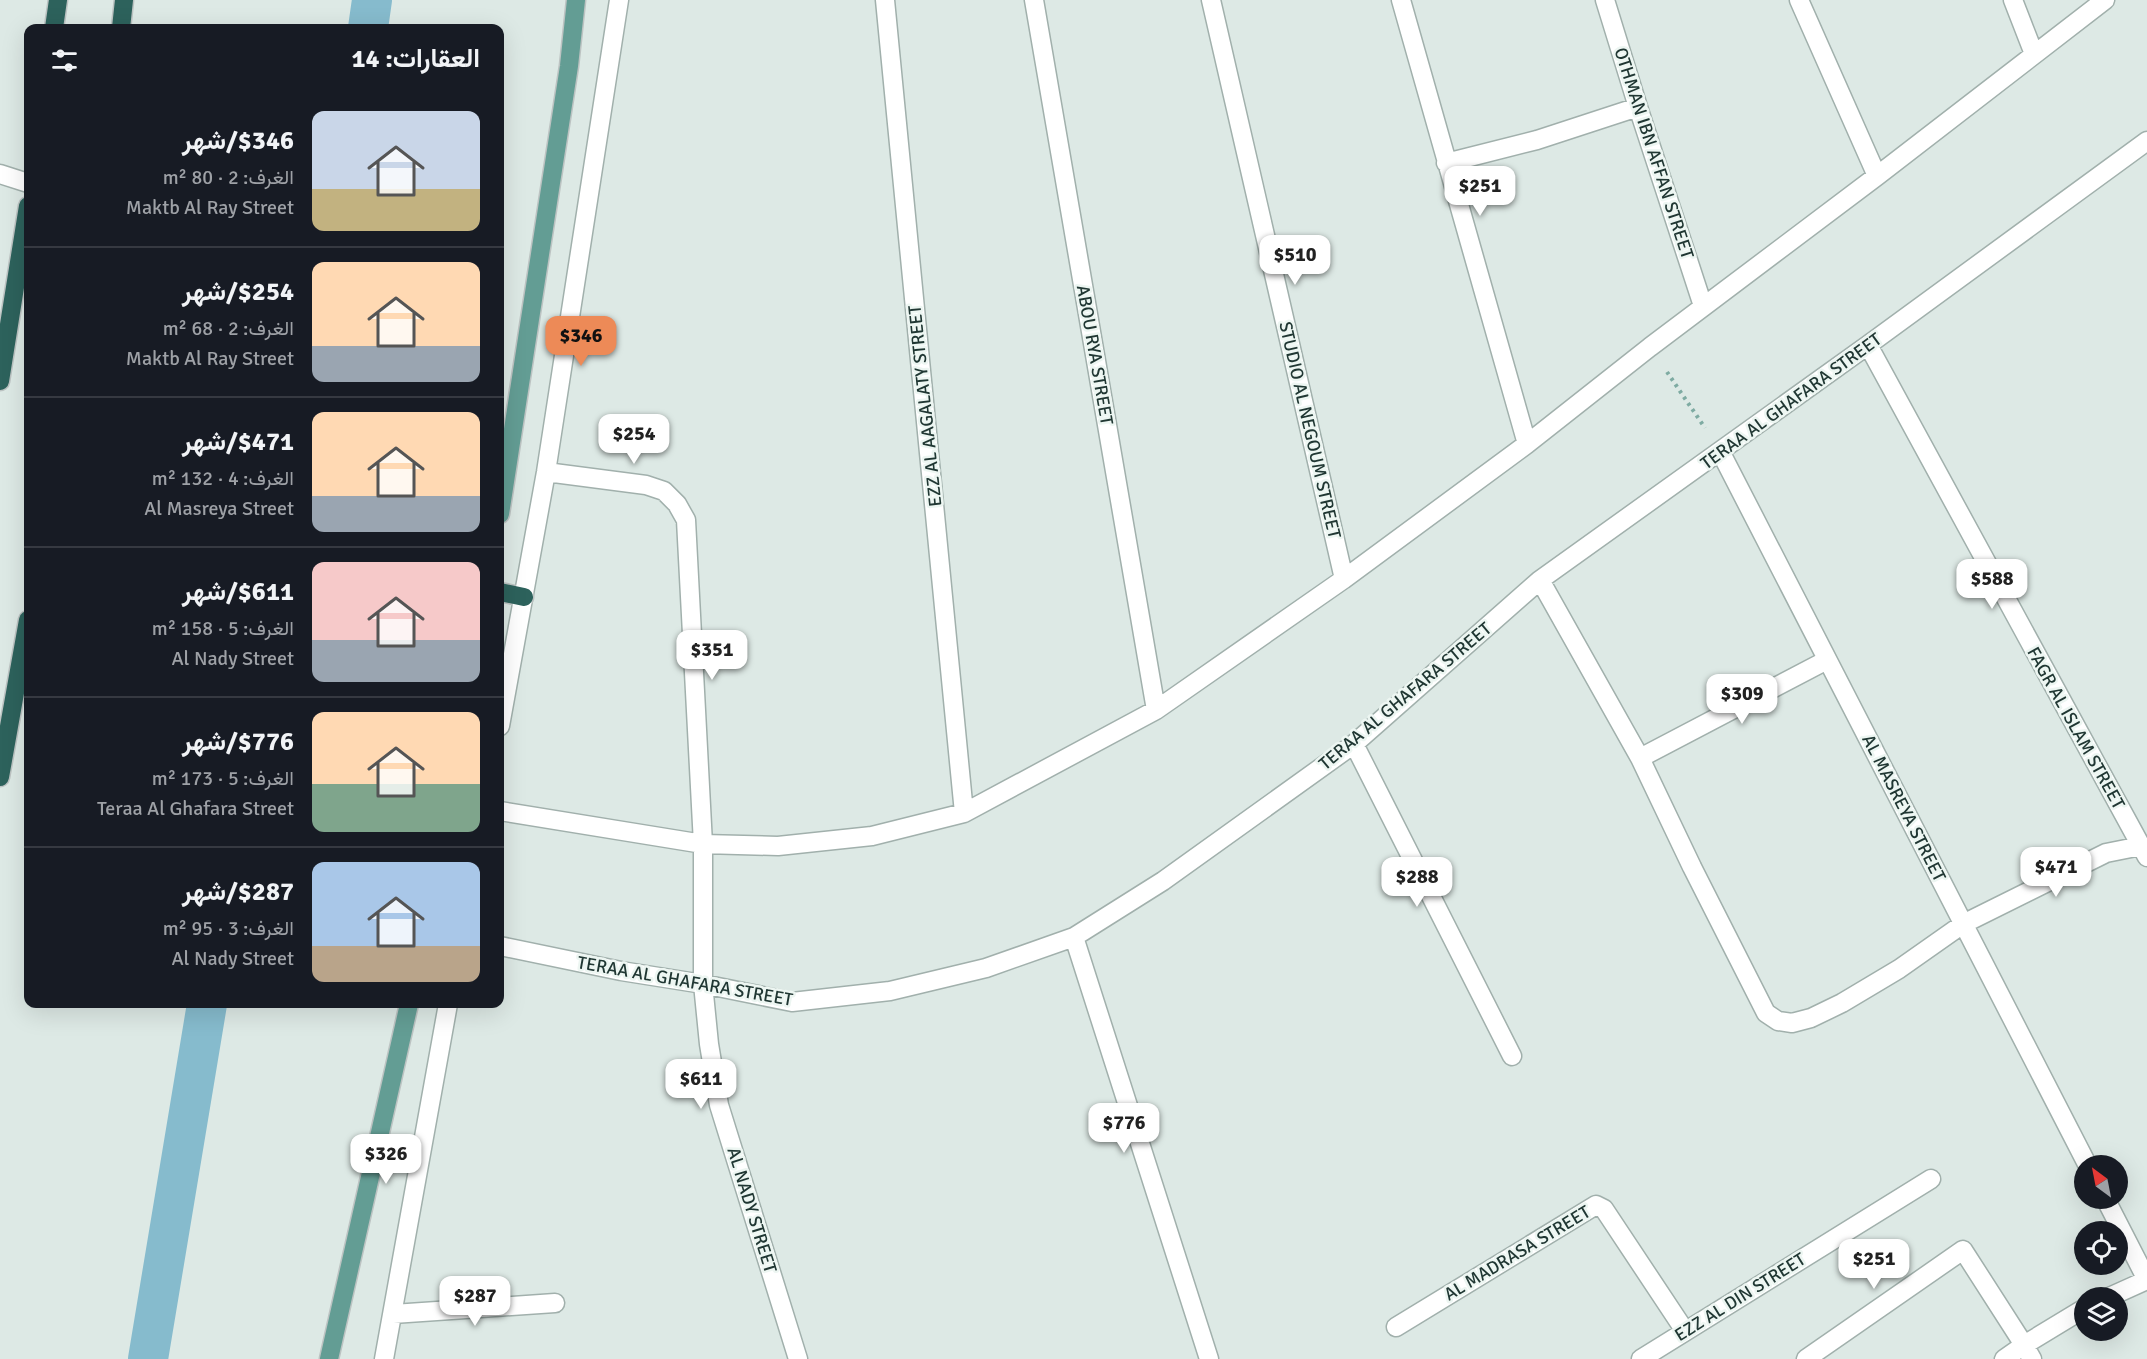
<!DOCTYPE html>
<html lang="ar">
<meta charset="utf-8">
<style>
:root{--surface:#171b24;--page:#242831;--text:#f1f3f6;--muted:#9ea1a6;--line:#363941;--accent:#ed8a57}
body{margin:0;font-family:Signika,Vazirmatn,sans-serif;background:var(--page);color:var(--text);direction:rtl;height:100vh;display:flex;flex-direction:column;font-size:22px;white-space:nowrap}
*{box-sizing:border-box;margin:0}
p{font-size:20px;color:var(--muted)}
.icon{flex:none;width:33px;height:33px;fill:none;stroke:currentColor;stroke-width:2;stroke-linecap:round;stroke-linejoin:round}
.map{position:relative;flex:1;overflow:hidden;direction:ltr}
.drawer{position:absolute;left:24px;top:24px;width:480px;height:984px;display:flex;flex-direction:column;background:var(--surface);border-radius:12px;box-shadow:0 6px 24px #0002;direction:rtl}
.drawer>*{flex:none}
.needle{width:39px;rotate:328deg}
.fabs{position:absolute;left:2074px;top:1155px;display:grid;gap:12px}
.fabs a{display:grid;place-items:center;width:54px;height:54px;border-radius:50%;background:var(--surface);box-shadow:0 6px 24px #0002;font-size:30px}
.price{position:absolute;translate:-50% -51px;padding:0 14px;border-radius:12px;background:#fff;color:#222;font-size:20px;line-height:39px;filter:drop-shadow(0 2px 3px #0008)}
.price::after{content:'';position:absolute;left:50%;top:36px;width:18px;height:14px;margin-left:-9px;background:inherit;clip-path:polygon(0 0,100% 0,50% 100%)}
.price.active{background:var(--accent);color:#111}
ul{padding:0;list-style:none}
li{display:flex;align-items:center;gap:18px;height:150px;padding:0 24px}
li+li{border-top:2px solid var(--line)}
li span{display:grid;place-items:center;flex:none;width:168px;height:120px;border-radius:12px;color:#555}
li>.icon{margin-inline-start:auto}
span .icon{width:72px;height:72px;fill:#fffc;stroke-width:1}
li b{font-size:26px}
h2{display:flex;justify-content:space-between;align-items:center;height:72px;padding:0 24px;font-size:26px}
.map>svg:first-child{display:block}
.lines{fill:none;stroke-linecap:round;stroke-linejoin:round}
.canal{stroke:#86bbcd;stroke-width:40}
.minor-casing{stroke:#a1b0ac;stroke-width:21}
.major-casing{stroke:#bcc3c2;stroke-width:21}
.highway-casing{stroke:#bcc3c2;stroke-width:21}
.path{stroke:#7eaba2;stroke-width:4;stroke-dasharray:3 4.5;stroke-linecap:butt}
.minor{stroke:#fff;stroke-width:18}
.major{stroke:#639d94;stroke-width:18}
.highway{stroke:#2d625c;stroke-width:18}
.labels{text-anchor:middle;dominant-baseline:central;stroke-width:5;stroke-linejoin:round;paint-order:stroke}
.street-label{font-size:18px;fill:#203733;stroke:#edf6f2}
</style>
<div class="map">
<svg width="2147" height="1359" viewBox="0 0 2147 1359">
<rect width="100%" height="100%" fill="#dde9e5"/>
<g class="lines">
<path class="canal" d="M368,28L372,0
M148,1359L207,1004"/>
<defs>
<path id="minor" d="M885,0L964,813
M1034,0L1156,710
M1211,0L1344,579
M1401,0L1527,444
M1605,0L1638,107L1703,306
M1799,0L1877,176
M2013,0L2034,54
M1446,163L1537,140L1638,107
M0,174L28,183
M1868,345L2147,857
M1720,451L2088,1166
M546,472L646,485L664,491L677,504L686,520L703,844V984L709,1044L719,1105L798,1359
M1540,580L1640,758L1692,867L1766,1013L1778,1021L1792,1023L1811,1018L1842,1003L1899,969L1963,924L2106,853L2141,846
M500,726L546,472L619,0
M1354,744L1512,1056
M1640,758L1827,660
M500,811L703,844L778,846L872,836L964,813L1156,710L1344,579L1527,444L1650,347L1877,176L2105,0
M1074,937L1209,1359
M500,946L621,971L703,984L792,1002L890,991L986,968L1074,937L1163,881L1354,744L1540,580L1868,345L2147,141
M2105,1198L2147,1280
M2107,1298L2147,1280
M393,1314L555,1303
M1396,1327L1596,1205L1604,1209L1685,1331
M384,1359L448,1004
M1641,1359L1931,1179
M1806,1359L1963,1250L2024,1345L2004,1359
M2032,1359L2024,1345L2085,1308"/>
<path id="major" d="M500,514L569,66L576,0
M329,1359L409,1004"/>
<path id="highway" d="M54,28L58,0
M121,28L124,0
M0,381L28,206
M500,592L524,597
M0,777L28,620"/>
</defs>
<use href="#minor" class="minor-casing"/>
<use href="#major" class="major-casing"/>
<use href="#highway" class="highway-casing"/>
<path class="path" d="M1667,372L1705,428"/>
<use href="#minor" class="minor"/>
<use href="#major" class="major"/>
<use href="#highway" class="highway"/>
</g>
<g class="labels">
<g class="street-label">
<text transform="translate(1654 153) rotate(72)">OTHMAN IBN AFFAN STREET</text>
<text transform="translate(1095 355) rotate(80)">ABOU RYA STREET</text>
<text transform="translate(1791 401) rotate(-36)">TERAA AL GHAFARA STREET</text>
<text transform="translate(925 406) rotate(-96)">EZZ AL AAGALATY STREET</text>
<text transform="translate(1310 430) rotate(77)">STUDIO AL NEGOUM STREET</text>
<text transform="translate(1405 696) rotate(-40)">TERAA AL GHAFARA STREET</text>
<text transform="translate(2076 728) rotate(61)">FAGR AL ISLAM STREET</text>
<text transform="translate(1904 808) rotate(63)">AL MASREYA STREET</text>
<text transform="translate(685 981) rotate(10)">TERAA AL GHAFARA STREET</text>
<text transform="translate(752 1210) rotate(73)">AL NADY STREET</text>
<text transform="translate(1517 1253) rotate(-31)">AL MADRASA STREET</text>
<text transform="translate(1740 1297) rotate(-32)">EZZ AL DIN STREET</text>
</g>
</g>
</svg>
<div class="fabs">
<a><svg class="needle" viewBox="-14 -14 28 28"><path d="M0-13l5 13h-10z" fill="#e53935"/><path d="M0 13l5-13h-10z" fill="#9ea1a6"/></svg></a>
<a><svg class="icon" aria-label="locate" viewBox="0 0 24 24"><circle cx="12" cy="12" r="6"/><path d="M12 2v4M12 18v4M2 12h4M18 12h4"/></svg></a>
<a><svg class="icon" aria-label="layers" viewBox="0 0 24 24"><path d="M12 4l9 5-9 5-9-5zM3 14l9 5 9-5"/></svg></a>
</div>
<b class="price" style="left:1480px;top:217px">$251</b>
<b class="price" style="left:1295px;top:286px">$510</b>
<b class="price active" style="left:581px;top:367px">$346</b>
<b class="price" style="left:634px;top:465px">$254</b>
<b class="price" style="left:1992px;top:610px">$588</b>
<b class="price" style="left:712px;top:681px">$351</b>
<b class="price" style="left:1742px;top:725px">$309</b>
<b class="price" style="left:2056px;top:898px">$471</b>
<b class="price" style="left:1417px;top:908px">$288</b>
<b class="price" style="left:701px;top:1110px">$611</b>
<b class="price" style="left:1124px;top:1154px">$776</b>
<b class="price" style="left:386px;top:1185px">$326</b>
<b class="price" style="left:1874px;top:1290px">$251</b>
<b class="price" style="left:475px;top:1327px">$287</b>
<section class="drawer">
<h2>العقارات: 14<svg class="icon" aria-label="filters" viewBox="0 0 24 24"><path d="M4 7h16M4 17h16"/><circle cx="9" cy="7" r="2"/><circle cx="15" cy="17" r="2"/></svg></h2>
<ul>
<li><span style="background:linear-gradient(#c9d6e8 65%,#c2b280 0)"><svg class="icon" aria-label="home" viewBox="0 0 24 24"><path d="M3 11l9-7 9 7M6 9v11h12V9"/></svg></span><div><b>$346/شهر</b><p>الغرف: 2 · 80 m²</p><p>Maktb Al Ray Street</p></div></li>
<li><span style="background:linear-gradient(#ffd9b3 70%,#9aa5b1 0)"><svg class="icon" aria-label="home" viewBox="0 0 24 24"><path d="M3 11l9-7 9 7M6 9v11h12V9"/></svg></span><div><b>$254/شهر</b><p>الغرف: 2 · 68 m²</p><p>Maktb Al Ray Street</p></div></li>
<li><span style="background:linear-gradient(#ffd9b3 70%,#9aa5b1 0)"><svg class="icon" aria-label="home" viewBox="0 0 24 24"><path d="M3 11l9-7 9 7M6 9v11h12V9"/></svg></span><div><b>$471/شهر</b><p>الغرف: 4 · 132 m²</p><p>Al Masreya Street</p></div></li>
<li><span style="background:linear-gradient(#f6c9c9 65%,#9aa5b1 0)"><svg class="icon" aria-label="home" viewBox="0 0 24 24"><path d="M3 11l9-7 9 7M6 9v11h12V9"/></svg></span><div><b>$611/شهر</b><p>الغرف: 5 · 158 m²</p><p>Al Nady Street</p></div></li>
<li><span style="background:linear-gradient(#ffd9b3 60%,#7fa58c 0)"><svg class="icon" aria-label="home" viewBox="0 0 24 24"><path d="M3 11l9-7 9 7M6 9v11h12V9"/></svg></span><div><b>$776/شهر</b><p>الغرف: 5 · 173 m²</p><p>Teraa Al Ghafara Street</p></div></li>
<li><span style="background:linear-gradient(#a9c7e8 70%,#b9a48a 0)"><svg class="icon" aria-label="home" viewBox="0 0 24 24"><path d="M3 11l9-7 9 7M6 9v11h12V9"/></svg></span><div><b>$287/شهر</b><p>الغرف: 3 · 95 m²</p><p>Al Nady Street</p></div></li>
</ul>
</section>
</div>
